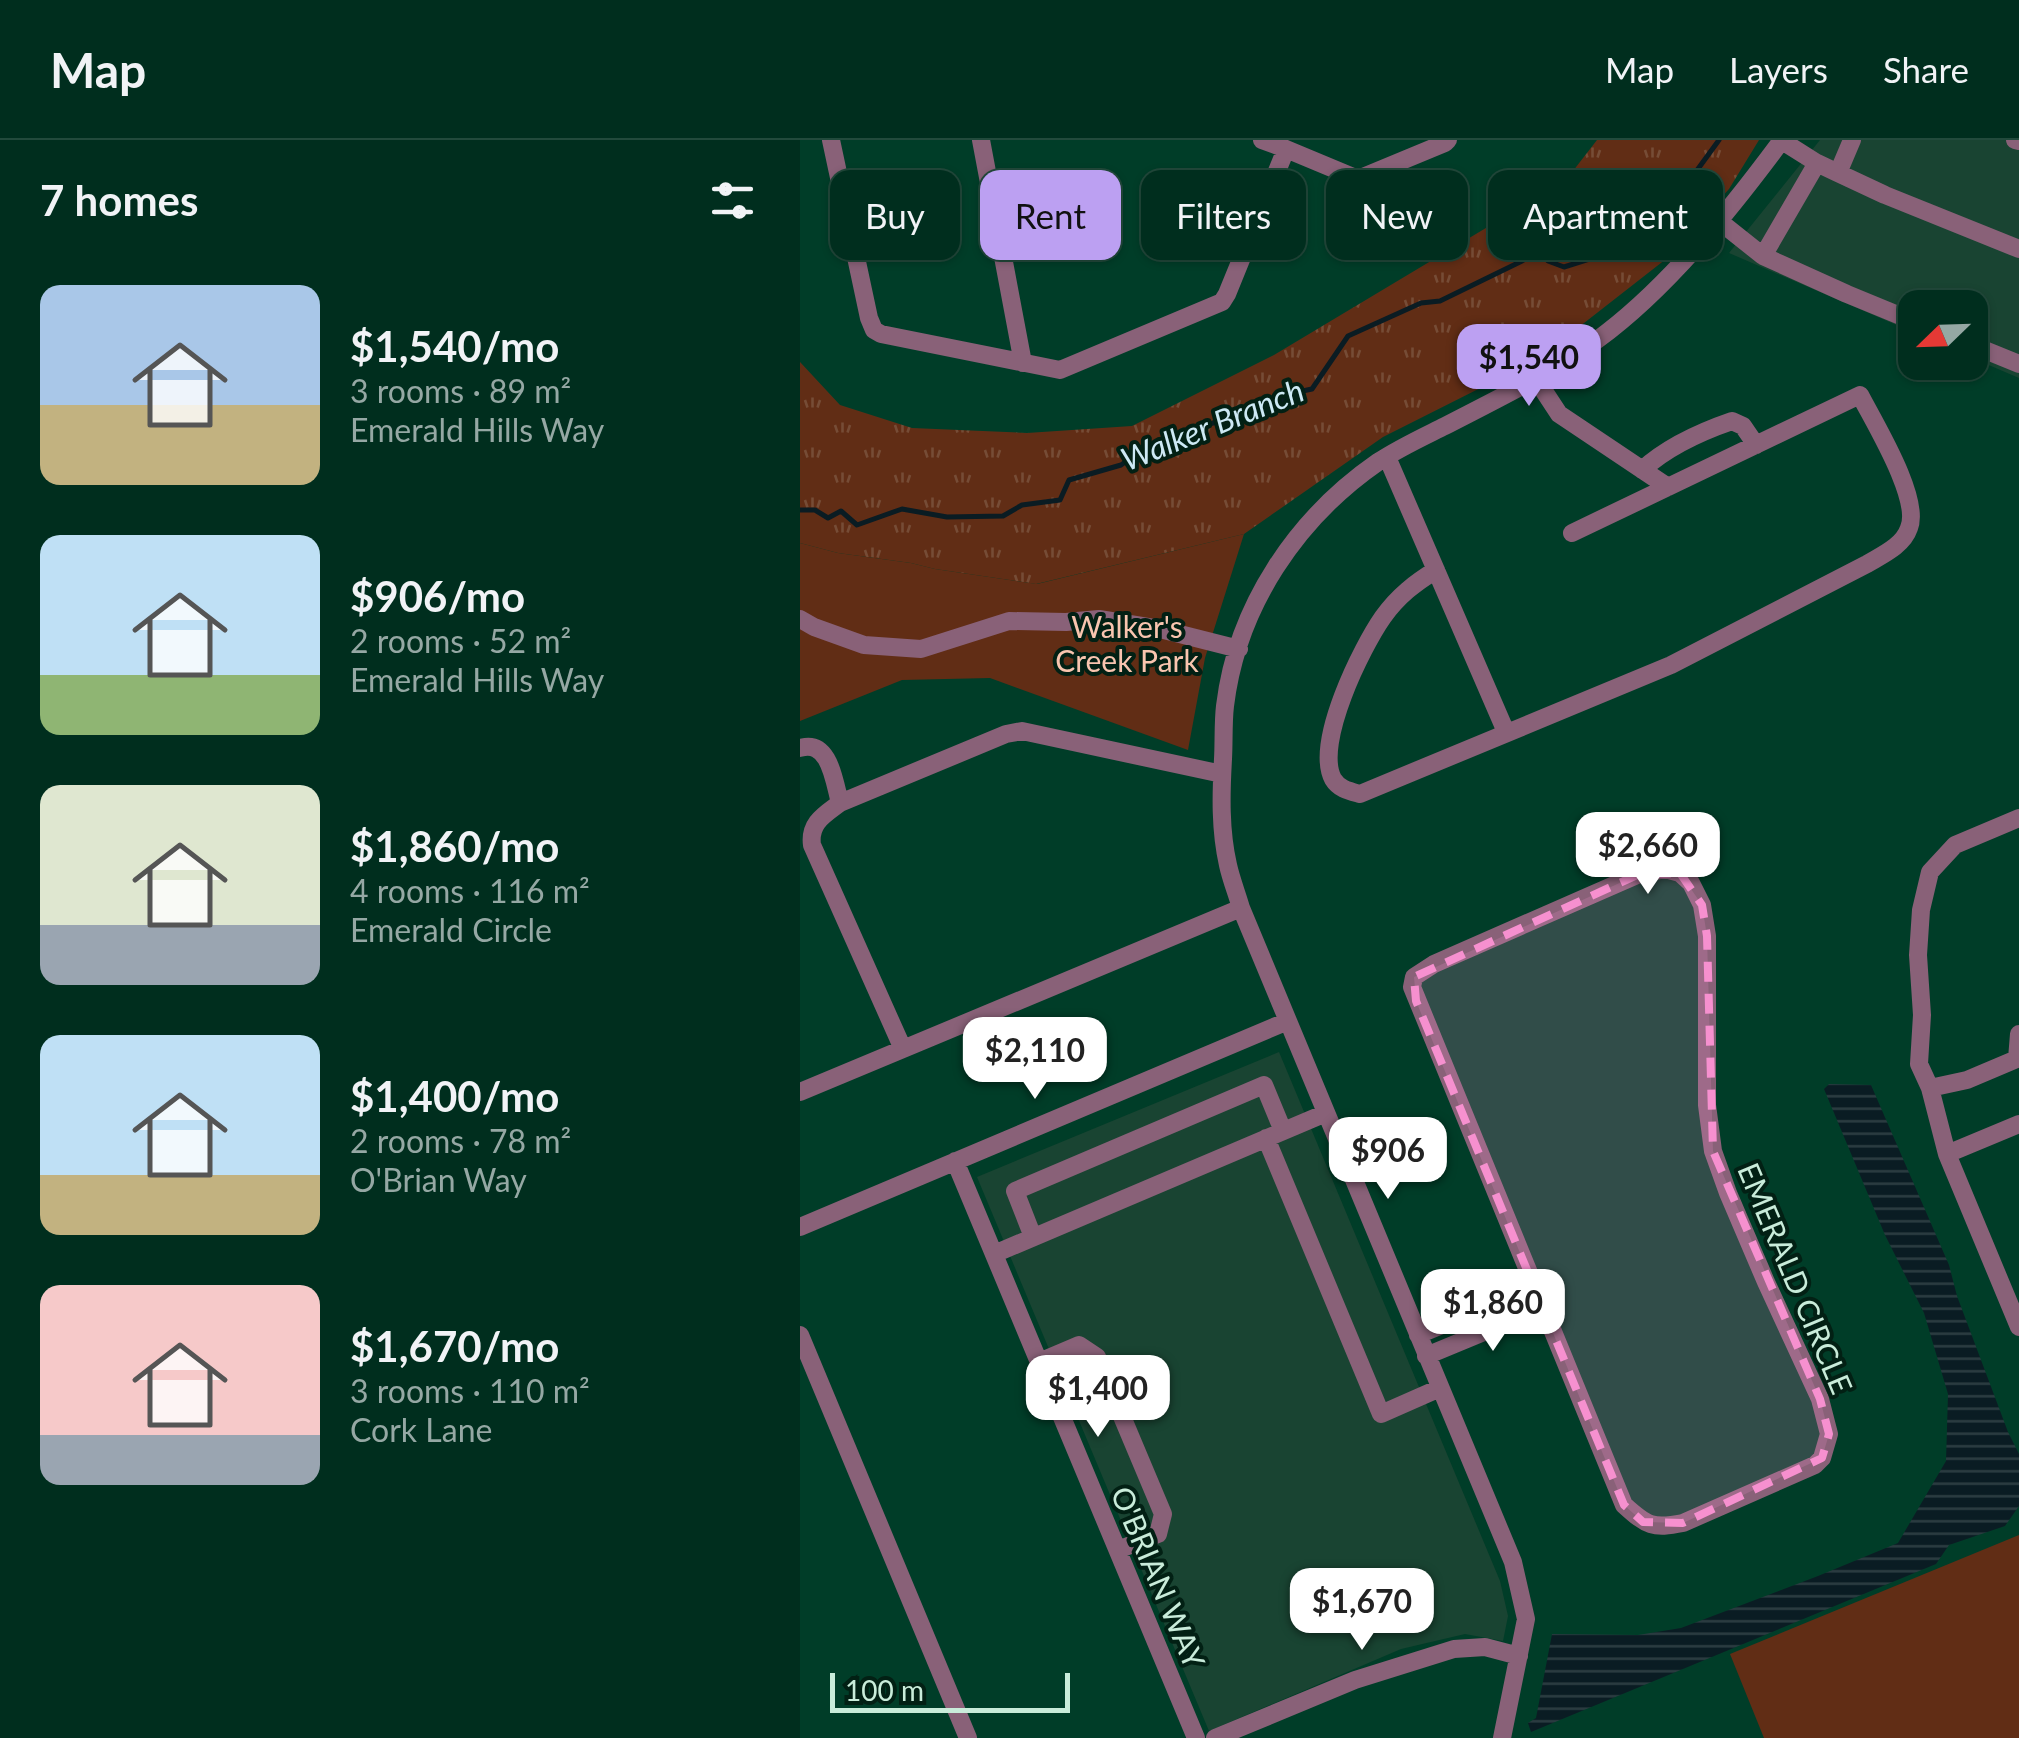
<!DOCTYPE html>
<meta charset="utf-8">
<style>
:root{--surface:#002e1e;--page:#0e3a2b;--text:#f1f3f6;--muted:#95a8a4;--line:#224a3c;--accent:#bca0f2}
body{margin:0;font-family:Lato,sans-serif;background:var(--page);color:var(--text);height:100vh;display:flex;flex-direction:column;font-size:38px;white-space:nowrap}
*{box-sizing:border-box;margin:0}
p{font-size:32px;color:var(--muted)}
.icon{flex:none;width:55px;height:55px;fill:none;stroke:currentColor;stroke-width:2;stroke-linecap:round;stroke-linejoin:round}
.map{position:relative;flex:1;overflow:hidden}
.details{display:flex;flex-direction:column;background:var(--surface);width:800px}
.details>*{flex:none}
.guide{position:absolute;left:30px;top:30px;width:950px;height:90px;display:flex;gap:20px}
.needle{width:65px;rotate:247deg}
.fabs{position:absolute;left:1098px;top:150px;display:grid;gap:20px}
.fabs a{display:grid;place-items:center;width:90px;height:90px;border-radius:20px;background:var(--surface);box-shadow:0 2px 8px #0004,0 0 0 2px var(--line);font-size:50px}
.scale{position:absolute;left:30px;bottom:25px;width:240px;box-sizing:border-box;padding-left:10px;border:5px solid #c9ecda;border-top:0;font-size:28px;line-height:35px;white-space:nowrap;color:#c9ecda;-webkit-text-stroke:8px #022014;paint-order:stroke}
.price{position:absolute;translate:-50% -85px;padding:0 22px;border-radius:20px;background:#fff;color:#222;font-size:32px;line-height:65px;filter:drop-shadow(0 2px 5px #0008)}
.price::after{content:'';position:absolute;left:50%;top:60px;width:30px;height:22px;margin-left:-15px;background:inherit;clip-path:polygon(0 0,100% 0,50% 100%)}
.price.current{background:var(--accent);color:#111}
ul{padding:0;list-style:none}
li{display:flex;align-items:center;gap:30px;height:250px;padding:0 40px}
li span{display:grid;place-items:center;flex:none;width:280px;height:200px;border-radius:20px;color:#555}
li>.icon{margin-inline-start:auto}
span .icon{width:120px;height:120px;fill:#fffc;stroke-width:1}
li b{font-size:42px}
h2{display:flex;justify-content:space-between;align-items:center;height:120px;padding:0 40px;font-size:42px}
.chip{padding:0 35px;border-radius:20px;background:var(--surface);box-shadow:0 2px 8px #0004,0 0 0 2px var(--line);font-size:35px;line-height:90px}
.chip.current{background:var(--accent);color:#111}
header{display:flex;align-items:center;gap:60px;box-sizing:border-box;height:140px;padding:0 50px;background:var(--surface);border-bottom:2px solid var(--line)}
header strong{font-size:48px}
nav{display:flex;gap:55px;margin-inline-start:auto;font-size:35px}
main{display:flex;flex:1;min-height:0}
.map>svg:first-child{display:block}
.built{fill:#194432}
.grass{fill:url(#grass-tufts)}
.green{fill:#612d15}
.water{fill:url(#water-rules)}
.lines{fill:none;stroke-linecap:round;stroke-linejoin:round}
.stream{stroke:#0a1c23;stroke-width:5}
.minor{stroke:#896178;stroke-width:18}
.marked{fill:#f690cf;fill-opacity:0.2;stroke:#f690cf;stroke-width:8;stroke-dasharray:20 12;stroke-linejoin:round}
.labels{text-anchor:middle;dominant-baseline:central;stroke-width:8;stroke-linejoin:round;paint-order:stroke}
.park-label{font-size:30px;fill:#f9c5af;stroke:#022014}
.street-label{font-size:30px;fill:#c9ecda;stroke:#022014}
.water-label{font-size:32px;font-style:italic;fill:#cde9f4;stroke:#022014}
</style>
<header>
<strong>Map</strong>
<nav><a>Map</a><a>Layers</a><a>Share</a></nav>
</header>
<main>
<section class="details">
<h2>7 homes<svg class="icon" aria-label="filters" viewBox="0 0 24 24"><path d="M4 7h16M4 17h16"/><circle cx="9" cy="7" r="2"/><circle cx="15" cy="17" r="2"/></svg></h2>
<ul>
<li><span style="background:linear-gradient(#a9c7e8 60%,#c2b280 0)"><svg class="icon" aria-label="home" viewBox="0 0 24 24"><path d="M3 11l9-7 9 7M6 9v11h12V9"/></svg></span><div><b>$1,540/mo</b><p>3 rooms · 89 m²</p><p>Emerald Hills Way</p></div></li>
<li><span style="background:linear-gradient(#bfe0f5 70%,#8fb573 0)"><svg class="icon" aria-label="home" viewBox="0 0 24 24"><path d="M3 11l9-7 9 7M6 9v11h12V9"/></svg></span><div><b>$906/mo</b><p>2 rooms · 52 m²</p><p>Emerald Hills Way</p></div></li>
<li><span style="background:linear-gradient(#dfe7d0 70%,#9aa5b1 0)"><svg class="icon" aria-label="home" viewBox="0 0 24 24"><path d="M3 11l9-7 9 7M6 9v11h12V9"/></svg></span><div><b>$1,860/mo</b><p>4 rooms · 116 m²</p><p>Emerald Circle</p></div></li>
<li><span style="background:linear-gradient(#bfe0f5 70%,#c2b280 0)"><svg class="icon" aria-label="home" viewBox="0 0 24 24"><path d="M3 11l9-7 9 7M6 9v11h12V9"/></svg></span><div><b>$1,400/mo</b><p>2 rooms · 78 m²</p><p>O'Brian Way</p></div></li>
<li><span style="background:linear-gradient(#f6c9c9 75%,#9aa5b1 0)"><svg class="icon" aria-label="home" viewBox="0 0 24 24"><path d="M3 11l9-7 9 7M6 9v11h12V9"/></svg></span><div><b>$1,670/mo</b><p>3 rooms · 110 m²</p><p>Cork Lane</p></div></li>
</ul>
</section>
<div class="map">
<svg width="1219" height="1598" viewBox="0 0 1219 1598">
<defs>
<pattern id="grass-tufts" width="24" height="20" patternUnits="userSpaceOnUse" patternTransform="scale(2.5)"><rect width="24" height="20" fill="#612d15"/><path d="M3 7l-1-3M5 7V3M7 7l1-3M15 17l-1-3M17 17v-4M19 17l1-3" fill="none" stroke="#764c36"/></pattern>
<pattern id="water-rules" width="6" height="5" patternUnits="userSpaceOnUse" patternTransform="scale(2.5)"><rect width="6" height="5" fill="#0a1c23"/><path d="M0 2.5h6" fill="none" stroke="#2c3d42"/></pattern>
</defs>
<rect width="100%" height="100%" fill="#003d28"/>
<path class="built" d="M1020,0H1219V238L1170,217V168H1115V193L929,113Z
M479,912L700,1441L708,1476L703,1501L665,1494L601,1509L409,1591L177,1037Z"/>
<path class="grass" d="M797,0H959L929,49L866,119L738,219L583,297L444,394L236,444L135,429L111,423L38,413L0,403V222L40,265L112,288L227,293L332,286L474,215L766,40Z"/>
<path class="green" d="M444,394L405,518L388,610L190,538L102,540L0,581V403L38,413L111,423L135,429L237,444Z
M1219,1395V1598H964L930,1514Z"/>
<path class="water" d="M1029,944L1071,945L1149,1125L1157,1156L1208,1292L1219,1314V1366L1205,1386L1149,1405L1136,1424L731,1592L728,1583L736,1578L752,1494L838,1495L881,1488L1018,1436L1098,1403L1146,1321L1148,1254L1124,1173L1085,1095L1024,949Z"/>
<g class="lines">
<path class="stream" d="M0,370H15L28,378L41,371L57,385L102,369L147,377L203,376L222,365L260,360L269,340L321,325L344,309L413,283L471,267L493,253L512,249L548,196L621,163L640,161L722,121L749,104L748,121L764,127L815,111L858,71L895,33L919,0"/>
<path class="minor" d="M31,0L69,178L74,190L81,194L260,230L422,162L427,154L486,9L462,0
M181,0L223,223
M1215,0L1219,1
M982,1L1017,23L1038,33L1052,0
M486,9L558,39L645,3L648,0
M1038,33L1085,55L1219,109
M919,81L963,116L1017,23
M963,116L1047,154L1115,182
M1170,204L1219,224
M736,239L759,274L868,347
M587,317L706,592
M842,330C867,307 900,292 932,281L943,286L956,305
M636,430C615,443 598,456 583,477C562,507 514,603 533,639C539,649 549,651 560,654L871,525L1067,424C1082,415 1103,406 1109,388C1121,359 1075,284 1060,255L772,393
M0,479L14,487L64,505L121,509L209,481L266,482L299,479L360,489L439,509
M0,608C30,599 34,641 40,663
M1219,678L1155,705L1130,732L1121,770L1118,815L1122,875L1119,924L1130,948L1167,940L1219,918
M865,729L880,733L891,743L902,765L907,796V965L913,1011L928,1053L966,1142L1020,1259L1029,1294L1022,1318L1015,1325L883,1383C853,1389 847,1386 824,1365L612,847L614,837L634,824L837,735Z
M103,909L12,705C9,683 24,675 40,663L206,594L222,591L422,634
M1217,919L1219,894
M1130,948L1147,1014
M0,952L441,768
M1219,984L1147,1014L1219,1187
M466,998L581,1274L640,1248
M155,1021L396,1598
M0,1087L488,881
M233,1097L215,1051L464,945L483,991
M194,1114L526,973
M0,1195L168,1598
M618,1195L733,1147
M626,1216L742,1168
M239,1222L279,1205L297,1217L363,1374L358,1394L318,1410
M415,1598L555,1540L654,1509L685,1507L719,1516
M702,1598L726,1479L713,1422L441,768C437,754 431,739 428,725C420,690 421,654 423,619C424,601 423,583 425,566C437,466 497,378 578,322C599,308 623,297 645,286C697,259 749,234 797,200C867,149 931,69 982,0"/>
</g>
<path class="marked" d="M880,733L902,765L907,796L913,1011L1020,1259L1029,1294L1022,1318L883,1383L843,1382L824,1365L616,861L614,837L837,735Z"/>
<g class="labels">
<g class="park-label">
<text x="327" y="486">Walker's<tspan x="327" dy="34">Creek Park</tspan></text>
</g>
<g class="street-label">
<text transform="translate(996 1138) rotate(67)">EMERALD CIRCLE</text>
<text transform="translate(359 1437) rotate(67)">O'BRIAN WAY</text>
</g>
<g class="water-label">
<text transform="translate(412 284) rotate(-22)">Walker Branch</text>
</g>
</g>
</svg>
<div class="fabs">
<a><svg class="needle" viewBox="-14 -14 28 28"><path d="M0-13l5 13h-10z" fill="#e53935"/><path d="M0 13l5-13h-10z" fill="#95a8a4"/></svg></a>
</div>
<div class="scale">100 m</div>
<b class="price current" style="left:729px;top:269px">$1,540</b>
<b class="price" style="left:848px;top:757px">$2,660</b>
<b class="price" style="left:235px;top:962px">$2,110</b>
<b class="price" style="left:588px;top:1062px">$906</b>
<b class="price" style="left:693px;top:1214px">$1,860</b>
<b class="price" style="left:298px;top:1300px">$1,400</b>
<b class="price" style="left:562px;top:1513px">$1,670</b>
<div class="guide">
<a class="chip">Buy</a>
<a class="chip current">Rent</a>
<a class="chip">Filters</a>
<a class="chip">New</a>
<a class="chip">Apartment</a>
</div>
</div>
</main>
